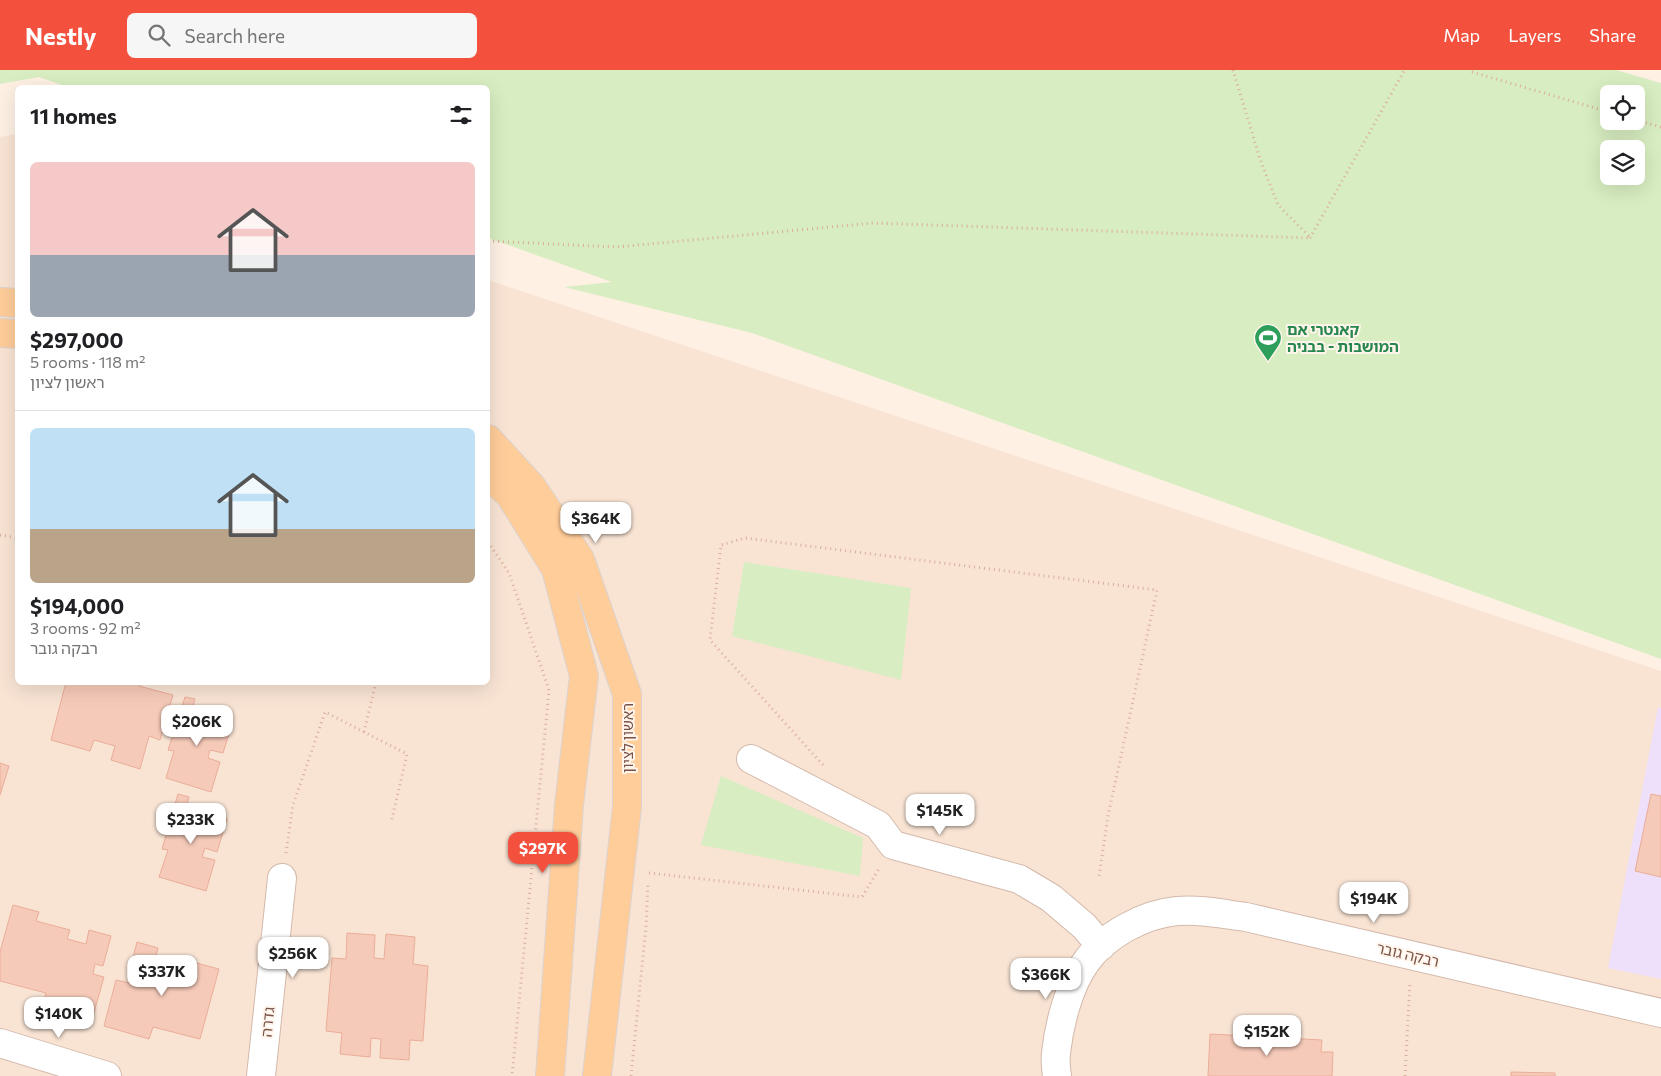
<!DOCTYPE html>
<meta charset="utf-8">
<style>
:root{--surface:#fff;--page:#f6f6f6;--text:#202124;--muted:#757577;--line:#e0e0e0;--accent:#f3513e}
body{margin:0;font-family:Commissioner,"Noto Sans Hebrew",sans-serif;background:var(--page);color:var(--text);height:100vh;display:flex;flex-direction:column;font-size:19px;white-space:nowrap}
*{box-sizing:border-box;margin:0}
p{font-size:16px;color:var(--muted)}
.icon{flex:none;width:28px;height:28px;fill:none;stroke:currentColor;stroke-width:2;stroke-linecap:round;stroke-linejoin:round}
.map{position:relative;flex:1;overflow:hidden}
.sheet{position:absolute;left:15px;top:15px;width:475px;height:600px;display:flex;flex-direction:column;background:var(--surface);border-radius:8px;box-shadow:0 5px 20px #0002}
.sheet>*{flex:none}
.controls{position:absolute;left:1600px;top:15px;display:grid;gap:10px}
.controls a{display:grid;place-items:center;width:45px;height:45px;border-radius:8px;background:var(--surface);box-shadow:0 5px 20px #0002;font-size:25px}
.price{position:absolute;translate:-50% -42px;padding:0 11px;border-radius:10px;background:#fff;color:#222;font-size:16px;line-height:32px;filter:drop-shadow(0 1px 2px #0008)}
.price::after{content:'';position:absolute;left:50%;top:30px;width:15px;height:11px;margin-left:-8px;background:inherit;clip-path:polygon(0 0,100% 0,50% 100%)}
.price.active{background:var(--accent);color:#fff}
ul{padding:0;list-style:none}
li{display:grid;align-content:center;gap:10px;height:265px;padding:0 15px}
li+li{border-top:1px solid var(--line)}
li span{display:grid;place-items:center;height:155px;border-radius:8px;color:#555}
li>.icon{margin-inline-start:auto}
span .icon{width:90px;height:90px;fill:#fffc;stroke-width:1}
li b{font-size:21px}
h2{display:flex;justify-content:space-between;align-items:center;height:60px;padding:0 15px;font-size:21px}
header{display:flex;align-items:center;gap:30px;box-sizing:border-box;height:70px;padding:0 25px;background:var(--accent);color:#fff}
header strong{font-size:24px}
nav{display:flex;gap:28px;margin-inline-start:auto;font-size:18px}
.search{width:350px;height:45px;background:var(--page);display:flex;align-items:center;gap:12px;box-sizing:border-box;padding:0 18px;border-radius:8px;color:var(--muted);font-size:19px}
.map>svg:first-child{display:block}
.residential{fill:#f9e4d4}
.education{fill:#eee0fb}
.green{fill:#d8edc1;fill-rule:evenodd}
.building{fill:#f6cab9;stroke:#eaad98}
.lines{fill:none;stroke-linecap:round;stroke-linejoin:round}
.minor-casing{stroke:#d3b9ab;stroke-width:30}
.major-casing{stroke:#dcd2cf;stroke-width:30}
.path{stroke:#dbad9b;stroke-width:3;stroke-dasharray:1 4;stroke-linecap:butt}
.minor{stroke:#fff;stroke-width:28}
.major{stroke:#ffcd9a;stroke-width:28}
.labels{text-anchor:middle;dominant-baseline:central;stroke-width:4;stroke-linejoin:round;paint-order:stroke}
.leisure-label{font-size:15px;font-weight:bold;fill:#27864d;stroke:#fff5ec;text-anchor:start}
.street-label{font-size:15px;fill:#795347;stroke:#fff5ec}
</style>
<header>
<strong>Nestly</strong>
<div class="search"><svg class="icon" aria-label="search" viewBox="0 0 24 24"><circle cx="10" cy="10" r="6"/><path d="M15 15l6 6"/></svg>Search here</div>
<nav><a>Map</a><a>Layers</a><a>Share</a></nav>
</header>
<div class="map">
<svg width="1661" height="1006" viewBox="0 0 1661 1006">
<rect width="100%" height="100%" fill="#fef1e4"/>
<path class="residential" d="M17,64L18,612H488V210L1661,601V1006H0V67Z"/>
<path class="education" d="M1658,637L1661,638V909L1608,898Z"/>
<path class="green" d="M0,0H1616L1661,13V589L752,263L564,217L612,212L488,168V18H70L39,7L0,14ZM1609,24H1636V51H1609ZM1609,79H1636V106H1609Z
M744,492L911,518L901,610L732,566Z
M721,706L863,768L860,806L701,775Z"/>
<path class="building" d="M66,612H105L112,614L113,612H140L139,616L173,625L160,670L149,666L140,699L111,690L115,676L94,670L90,681L51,670Z
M185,627L195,629L192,639L233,651L223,683L210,680L208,688L220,692L211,722L166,708L174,681L168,680Z
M0,693L9,696L0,725Z
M178,724L189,727L186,737L227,749L217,782L205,778L202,787L215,790L206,821L159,807L168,780L162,779Z
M1651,724L1661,726V807L1635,801Z
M13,835L39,842L36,851L70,860L67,869L86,874L89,860L111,866L103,896L95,894L93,904L104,907L91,953L42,939L46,923L0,911V882Z
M347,863L375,865L374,888L384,889L386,864L415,867L413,894L428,896L423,971L410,970L409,990L380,988L381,969L371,968L370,987L340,984L342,963L326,961L332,888L346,889Z
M137,872L158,878L154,893L175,898L178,888L219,899L200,969L153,957L149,969L104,956L116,910L135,914L137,905L129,903Z
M1210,964L1322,970L1321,982H1333L1332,1006H1208Z
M1511,1002L1555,1003V1006H1511Z"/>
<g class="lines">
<defs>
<path id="minor" d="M751,689L878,755L893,775L1019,809L1051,828L1084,856L1101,876
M0,973L107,1006
M261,1006L282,808
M1057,1006C1056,999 1055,990 1056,983C1059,955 1069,915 1086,892C1105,865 1144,844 1177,841C1200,839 1223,844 1246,847L1661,943"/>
<path id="major" d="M0,232L18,233
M0,263L18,264
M488,369L532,417L580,489L627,624V737L597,1006
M488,404L510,425L556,499L584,606L569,735L550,1006"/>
</defs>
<use href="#minor" class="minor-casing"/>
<use href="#major" class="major-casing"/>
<path class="path" d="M1233,0L1260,89L1278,135L1310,167
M1472,2L1609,42
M1636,50L1661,57
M1310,168L1404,1
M488,171L617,177L873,153L1310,168
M0,465L18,468
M488,472L509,503L549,620L512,1006
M364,662L376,612
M823,695L710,570L721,475L745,468L1157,520L1108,746L1099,807
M286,783L293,735L325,642L407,684L391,753
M649,803L862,827L880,797
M631,1006L646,857L648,812
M1405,1006L1410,912"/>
<use href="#minor" class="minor"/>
<use href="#major" class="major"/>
</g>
<defs>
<symbol id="stadium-pin" viewBox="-11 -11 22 30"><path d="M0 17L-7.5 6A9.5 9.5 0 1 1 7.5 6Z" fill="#2e9e5b" stroke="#fff5ec"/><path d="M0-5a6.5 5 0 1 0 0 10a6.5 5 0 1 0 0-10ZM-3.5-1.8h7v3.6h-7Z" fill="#fff"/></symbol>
</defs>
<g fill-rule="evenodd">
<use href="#stadium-pin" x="1252" y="252" width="32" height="43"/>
</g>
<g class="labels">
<g class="leisure-label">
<text x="1287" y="259">קאנטרי אם<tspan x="1287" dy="17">המושבות - בבניה</tspan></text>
</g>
<g class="street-label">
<text transform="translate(627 668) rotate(-90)">ראשון לציון</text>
<text transform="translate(1408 884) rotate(13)">רבקה גובר</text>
<text transform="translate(267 952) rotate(-84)">גדרה</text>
</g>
</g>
</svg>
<div class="controls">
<a><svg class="icon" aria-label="locate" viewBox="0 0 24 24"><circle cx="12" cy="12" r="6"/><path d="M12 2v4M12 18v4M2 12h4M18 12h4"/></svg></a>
<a><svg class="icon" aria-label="layers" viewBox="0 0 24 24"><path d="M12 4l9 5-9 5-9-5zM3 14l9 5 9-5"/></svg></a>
</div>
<b class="price" style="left:596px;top:474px">$364K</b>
<b class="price" style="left:197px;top:677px">$206K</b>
<b class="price" style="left:940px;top:766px">$145K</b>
<b class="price" style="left:191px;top:775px">$233K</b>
<b class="price active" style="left:543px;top:804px">$297K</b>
<b class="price" style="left:1374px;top:854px">$194K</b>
<b class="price" style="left:293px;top:909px">$256K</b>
<b class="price" style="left:162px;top:927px">$337K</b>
<b class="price" style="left:1046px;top:930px">$366K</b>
<b class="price" style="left:59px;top:969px">$140K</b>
<b class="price" style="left:1267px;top:987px">$152K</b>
<section class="sheet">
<h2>11 homes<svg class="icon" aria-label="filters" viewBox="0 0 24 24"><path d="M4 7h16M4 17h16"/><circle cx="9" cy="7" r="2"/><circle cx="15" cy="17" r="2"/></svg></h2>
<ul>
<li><span style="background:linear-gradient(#f6c9c9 60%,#9aa5b1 0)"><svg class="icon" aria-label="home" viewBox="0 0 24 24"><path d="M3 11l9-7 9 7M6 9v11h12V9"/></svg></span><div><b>$297,000</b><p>5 rooms · 118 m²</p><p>ראשון לציון</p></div></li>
<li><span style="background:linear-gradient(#bfe0f5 65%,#b9a48a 0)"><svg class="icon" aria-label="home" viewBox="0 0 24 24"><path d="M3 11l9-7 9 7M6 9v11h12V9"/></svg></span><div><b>$194,000</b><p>3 rooms · 92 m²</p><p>רבקה גובר</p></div></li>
</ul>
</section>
</div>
